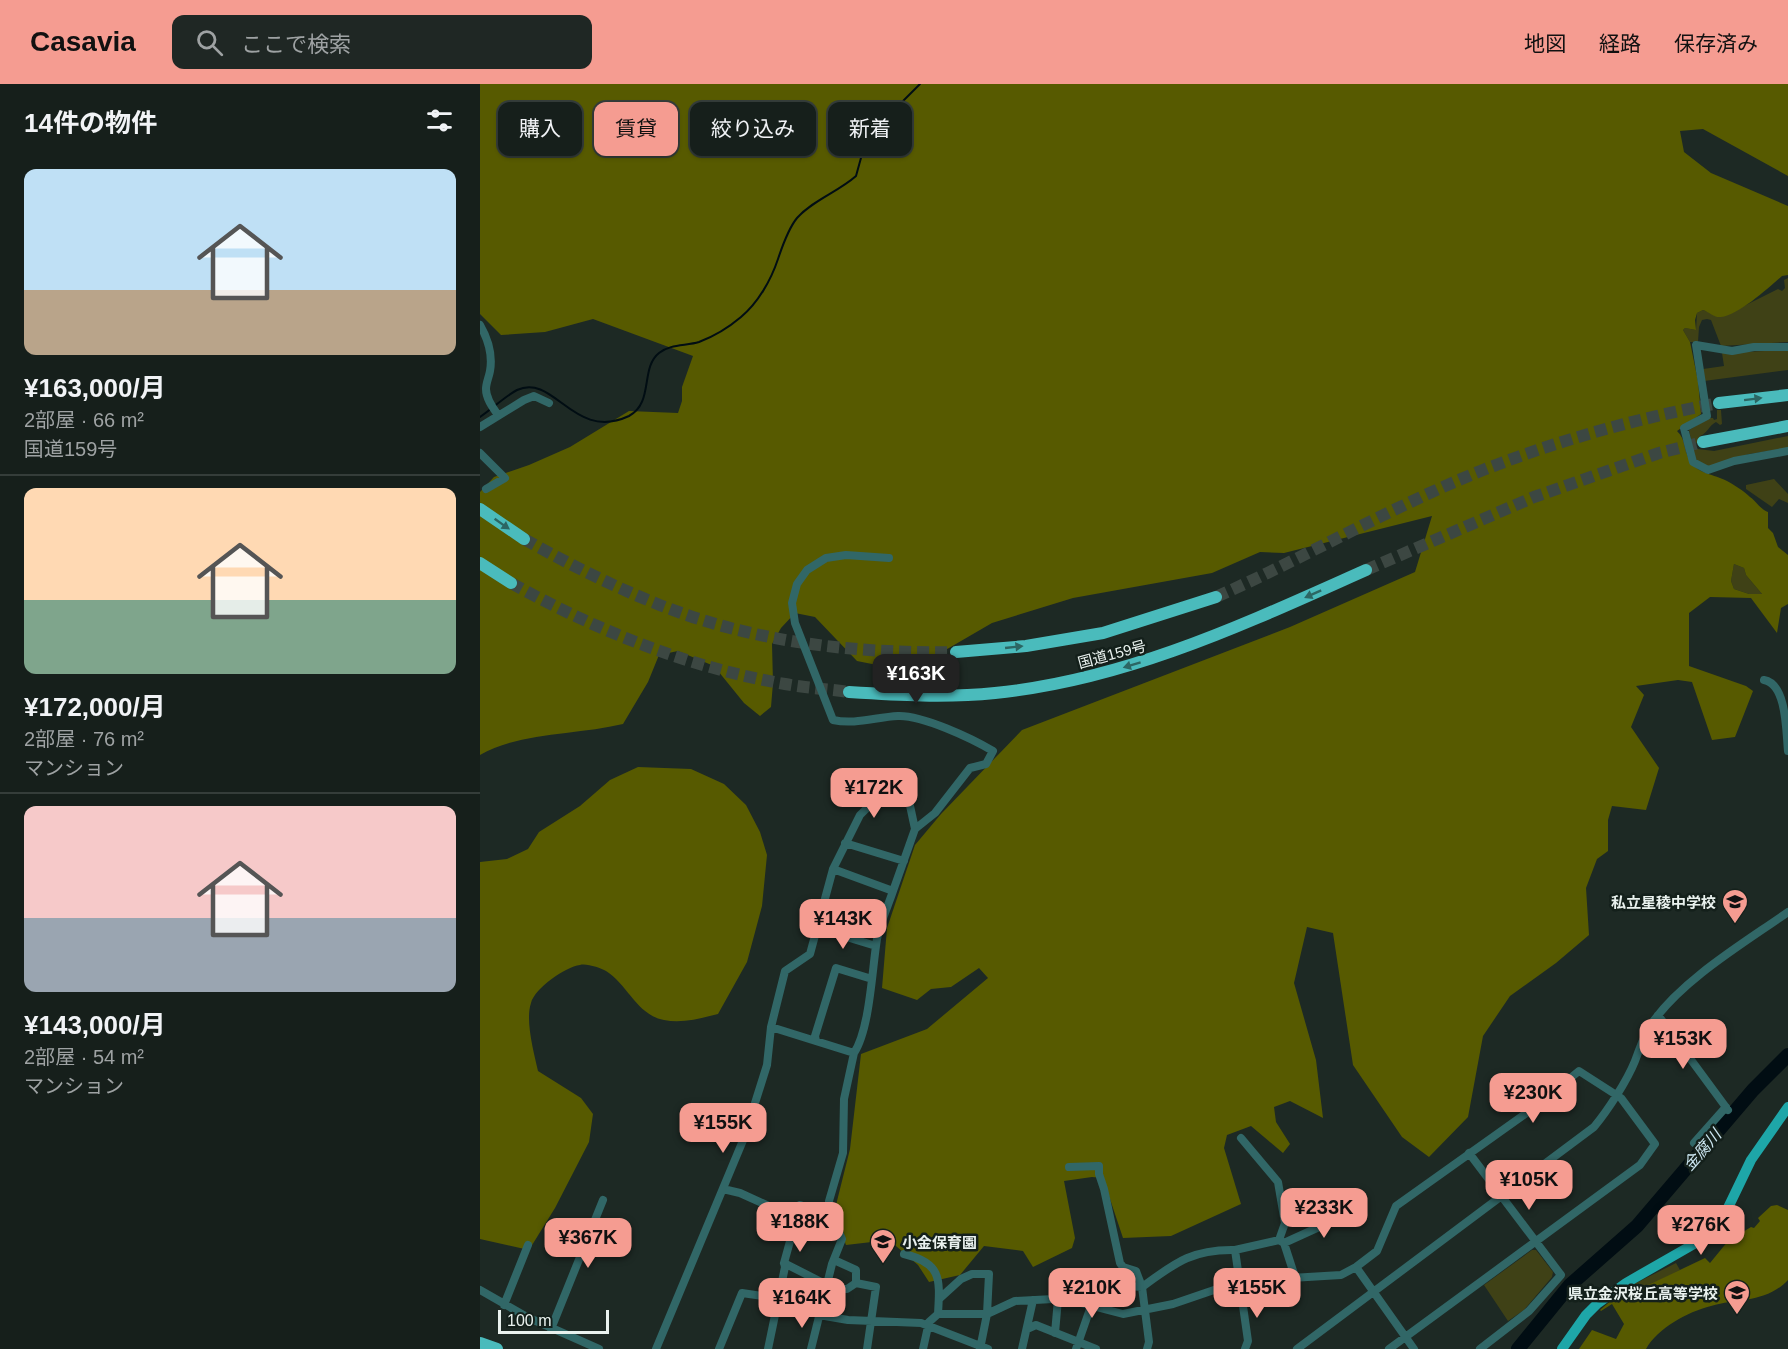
<!DOCTYPE html>
<html lang="ja">
<meta charset="utf-8">
<style>
:root{--surface:#161f1b;--page:#1f2724;--text:#f1f3f6;--muted:#9ea2a3;--line:#353d3a;--accent:#f59c91}
body{margin:0;font-family:Helvetica,"Noto Sans JP",sans-serif;background:var(--page);color:var(--text);height:100vh;display:flex;flex-direction:column;font-size:22px;white-space:nowrap}
*{box-sizing:border-box;margin:0}
p{font-size:20px;color:var(--muted)}
.icon{flex:none;width:33px;height:33px;fill:none;stroke:currentColor;stroke-width:2;stroke-linecap:round;stroke-linejoin:round}
.map{position:relative;flex:1;overflow:hidden}
.side{display:flex;flex-direction:column;background:var(--surface);width:480px}
.side>*{flex:none}
.hud{position:absolute;left:18px;top:18px;width:570px;height:54px;display:flex;gap:12px}
.scale{position:absolute;left:18px;bottom:15px;width:111px;box-sizing:border-box;padding-left:6px;border:3px solid #e9f1ee;border-top:0;font-size:16px;line-height:21px;white-space:nowrap;color:#e9f1ee;-webkit-text-stroke:4px #14201b;paint-order:stroke}
.price{position:absolute;translate:-50% -51px;padding:0 14px;border-radius:12px;background:var(--accent);color:#111;font-size:20px;line-height:39px;filter:drop-shadow(0 2px 3px #0008)}
.price::after{content:'';position:absolute;left:50%;top:36px;width:18px;height:14px;margin-left:-9px;background:inherit;clip-path:polygon(0 0,100% 0,50% 100%)}
.price.selected{background:#222;color:#fff}
ul{padding:0;list-style:none}
li{display:grid;align-content:center;gap:12px;height:318px;padding:0 24px}
li+li{border-top:2px solid var(--line)}
li span{display:grid;place-items:center;height:186px;border-radius:12px;color:#555}
li>.icon{margin-inline-start:auto}
span .icon{width:108px;height:108px;fill:#fffc;stroke-width:1}
li b{font-size:26px}
h2{display:flex;justify-content:space-between;align-items:center;height:72px;padding:0 24px;font-size:26px}
.chip{padding:0 21px;border-radius:12px;background:var(--surface);box-shadow:0 2px 4px #0004,0 0 0 2px var(--line);font-size:21px;line-height:54px}
.chip.selected{background:var(--accent);color:#111}
header{display:flex;align-items:center;gap:36px;box-sizing:border-box;height:84px;padding:0 30px;background:var(--accent);color:#111}
header strong{font-size:28px}
nav{display:flex;gap:33px;margin-inline-start:auto;font-size:21px}
.search{width:420px;height:54px;background:var(--page);display:flex;align-items:center;gap:15px;box-sizing:border-box;padding:0 21px;border-radius:12px;color:var(--muted);font-size:22px}
main{display:flex;flex:1;min-height:0}
.map>svg:first-child{display:block}
.green{fill:#3f4116}
.forest{fill:#575a00;fill-rule:evenodd}
.lines{fill:none;stroke-linecap:round;stroke-linejoin:round}
.stream{stroke:#010d13;stroke-width:2}
.river{stroke:#010d13;stroke-width:14}
.highway-tunnel{stroke:#3c4742;stroke-width:12;stroke-dasharray:12 6;stroke-linecap:butt}
.minor{stroke:#316767;stroke-width:8}
.major{stroke:#1ea6a8;stroke-width:10}
.highway{stroke:#4abbbc;stroke-width:12}
.oneway{fill:#2c6663}
.labels{text-anchor:middle;dominant-baseline:central;stroke-width:5;stroke-linejoin:round;paint-order:stroke}
.street-label{font-size:15px;fill:#e9f1ee;stroke:#14201b}
.poi-label{font-size:15px;font-weight:bold;fill:#e9f1ee;stroke:#14201b;text-anchor:end}
.water-label{font-size:16px;font-style:italic;fill:#cce6f1;stroke:#14201b}
</style>
<header>
<strong>Casavia</strong>
<div class="search"><svg class="icon" aria-label="search" viewBox="0 0 24 24"><circle cx="10" cy="10" r="6"/><path d="M15 15l6 6"/></svg>ここで検索</div>
<nav><a>地図</a><a>経路</a><a>保存済み</a></nav>
</header>
<main>
<section class="side">
<h2>14件の物件<svg class="icon" aria-label="filters" viewBox="0 0 24 24"><path d="M4 7h16M4 17h16"/><circle cx="9" cy="7" r="2"/><circle cx="15" cy="17" r="2"/></svg></h2>
<ul>
<li><span style="background:linear-gradient(#bfe0f5 65%,#b9a48a 0)"><svg class="icon" aria-label="home" viewBox="0 0 24 24"><path d="M3 11l9-7 9 7M6 9v11h12V9"/></svg></span><div><b>¥163,000/月</b><p>2部屋 · 66 m²</p><p>国道159号</p></div></li>
<li><span style="background:linear-gradient(#ffd9b3 60%,#7fa58c 0)"><svg class="icon" aria-label="home" viewBox="0 0 24 24"><path d="M3 11l9-7 9 7M6 9v11h12V9"/></svg></span><div><b>¥172,000/月</b><p>2部屋 · 76 m²</p><p>マンション</p></div></li>
<li><span style="background:linear-gradient(#f6c9c9 60%,#9aa5b1 0)"><svg class="icon" aria-label="home" viewBox="0 0 24 24"><path d="M3 11l9-7 9 7M6 9v11h12V9"/></svg></span><div><b>¥143,000/月</b><p>2部屋 · 54 m²</p><p>マンション</p></div></li>
</ul>
</section>
<div class="map">
<svg width="1308" height="1265" viewBox="0 0 1308 1265">
<rect width="100%" height="100%" fill="#1d2924"/>
<path class="green" d="M1308,194V258L1241,262L1231,236L1227,235L1222,236L1219,243L1218,258H1210L1203,246L1205,244L1216,246L1217,229L1223,226C1232,229 1236,235 1246,231L1298,205L1302,207L1305,204L1304,196Z
M1308,266V286L1224,297L1223,285L1244,282L1242,269Z
M1237,326H1241L1242,340L1240,341L1236,338C1228,342 1228,349 1220,352L1215,362L1218,365L1234,367L1308,352V364L1269,370L1227,383L1215,375L1209,346L1229,334H1233L1234,336L1237,335Z
M1294,395L1308,410V422V419L1299,415L1292,423L1266,405V401Z
M1254,480L1264,484L1266,491L1282,510H1269L1254,505L1251,497Z
M1052,1166H1056L1073,1188L1072,1193L1044,1226L1028,1237L1004,1201Z
M1196,1179L1200,1186L1158,1208L1154,1200Z"/>
<path class="forest" d="M0,0H1308V92L1223,45L1200,47L1204,68L1231,89L1308,122V191L1302,192C1288,204 1259,231 1241,233C1234,234 1229,228 1223,226L1217,229L1215,236L1216,246L1205,244L1203,246L1210,258L1218,297L1221,330L1197,347C1206,355 1204,367 1210,377C1218,390 1234,390 1247,397C1254,401 1264,407 1270,413C1277,418 1280,425 1288,428V444L1293,449L1298,463L1308,471V520L1301,524L1297,549L1271,514L1230,513L1209,529V582L1266,602L1273,607L1255,653L1232,656L1212,598L1198,596L1156,602L1164,611L1151,643L1179,684L1166,726L1132,722L1128,736V767L1117,775L1106,804L1109,851L1076,879L1030,912L1003,952L988,1033L949,1073L922,1053L873,981L853,849L827,843L814,899L836,976L843,1034L810,1017L794,1023L796,1038L810,1060L803,1069L771,1042L747,1051L744,1064L761,1120L691,1152L643,1154L623,1094L612,1093L584,1097L595,1154L592,1164L553,1183L543,1167L504,1162L480,1191L449,1198L438,1181L409,1156L366,1161L354,1129L370,1065L381,970L447,945L508,894L499,884L471,903L451,905L437,916L402,904L407,844L435,761L461,730L542,646L810,543L935,488L952,432L804,469L780,468L732,489L593,514L512,539L450,575L407,583L377,577L335,533L315,529L301,544L292,560L293,599L291,623L280,632L264,619L234,582L198,567L179,571L168,598L143,640C98,651 40,648 0,671V408L14,393L49,381L90,363L149,327L198,329L202,317V303L213,272L113,235L65,248L21,251L0,230ZM1254,480L1264,484L1266,491L1282,510H1269L1254,505L1251,497Z
M158,683L211,685L244,700L266,721L280,748L287,771L282,822L267,878L238,930C221,934 202,940 184,936C157,931 148,901 126,887C121,884 106,879 100,881C85,883 55,904 51,919C45,936 54,969 58,987L101,1014L113,1030L109,1058L75,1124L49,1166L0,1155V778L27,775L48,765L59,748L100,722L130,696Z
M1297,1121L1308,1126V1196C1286,1219 1259,1214 1231,1222C1207,1228 1178,1244 1166,1265H1099L1112,1246L1136,1255L1144,1240L1132,1220L1121,1227L1120,1226L1141,1208L1148,1218L1160,1205L1225,1174L1230,1179L1248,1157L1271,1143L1274,1144L1280,1137L1278,1134L1291,1122Z"/>
<g class="lines">
<path class="stream" d="M0,333C12,325 24,313 37,306C75,289 93,358 149,332C174,319 160,284 179,269C190,260 206,262 219,258C235,252 248,244 261,233C278,219 291,196 298,175C302,163 308,145 317,134C333,116 358,108 376,92L384,63L394,46L440,0"/>
<path class="river" d="M1038,1265L1090,1201L1157,1142L1273,1006L1308,971"/>
<path class="highway-tunnel" d="M44,455C87,479 130,501 175,519C270,558 375,570 476,568
M886,486L1054,413L1179,369L1223,358
M31,499C118,547 207,583 305,600C326,604 348,605 369,608
M736,513C826,473 911,423 1003,386C1079,356 1158,334 1239,319"/>
<path class="minor" d="M0,241C8,255 13,270 10,287C9,293 6,299 6,305C6,315 13,324 18,331
M1308,263H1274L1252,267L1216,261L1227,332L1204,344L1213,378L1228,386L1254,377L1308,367
M0,343L44,316L54,312L69,319
M0,369L25,394L6,405
M409,474L366,471L346,474L327,486L317,500L312,519L315,539L353,636C375,641 396,633 418,632C442,631 491,654 513,667L506,680L490,684L455,729L435,745L413,807
M1284,596C1307,600 1306,648 1308,667
M365,759L424,777
M337,844L396,862
M1178,931L1248,1026
M291,943L374,969
M336,957L335,952L356,884L392,895
M761,1054L798,1098L805,1139L799,1156
M1214,1059L1246,1023
M989,1069L1081,1191L1049,1227L1000,1265
M589,1083L619,1082V1090L624,1105L640,1179L643,1183L656,1187L662,1203L623,1200L611,1222L596,1265
M243,1105L260,1109L335,1143L341,1145L352,1142
M804,1159L872,1128
M755,1166L799,1156L804,1159L815,1193
M424,1170C462,1179 460,1195 458,1230L449,1238L443,1265
M354,1176L376,1186V1199
M304,1179L355,1205H367L376,1199L396,1203L387,1265
M876,1183L934,1265
M0,1206L47,1233L119,1265
M24,1221L48,1161
M458,1230H507L509,1190H492L481,1195L459,1215
M71,1245L123,1116
M547,1245L556,1241L616,1265
M575,1249L578,1215
M176,1265L264,1054L287,981L291,943L305,887L330,870L353,785L380,731L423,689L435,745
M239,1265L262,1209L310,1216L339,1231L368,1236L441,1239L508,1265
M288,1265L305,1183L304,1179L320,1121L351,1131
M331,1265L352,1180L362,1155L359,1148L352,1142L349,1117L363,1069L364,1015L374,969C390,945 392,885 397,855C400,839 408,822 413,807L353,785
M500,1265L507,1230L535,1217L592,1214L597,1218L643,1230L693,1220L734,1206L778,1196L861,1191L876,1183L897,1167L916,1122L1055,1023L1099,987L1141,1014L1175,1060L1160,1081L909,1265
M542,1265L553,1216
M667,1265L669,1258L662,1203C695,1179 712,1165 755,1166L768,1257L765,1265
M817,1265L1114,1043C1128,1026 1147,997 1155,977C1160,964 1164,950 1172,939C1203,895 1264,859 1308,828"/>
<path class="major" d="M1082,1265L1106,1231L1117,1220L1146,1199L1214,1160L1234,1145L1245,1130L1271,1076L1308,1023"/>
<path class="highway" d="M1239,319L1308,311
M1223,358L1308,342
M0,425L44,455
M0,479L31,499
M476,568L546,562L623,549L736,513
M369,608C417,611 466,614 515,609C647,596 767,539 886,486
M0,1259L17,1265"/>
</g>
<defs><path id="oneway-solid" d="M-6-.8H1V-3.2L6.5 0L1 3.2V.8H-6Z" transform="scale(1.5)"/></defs>
<g class="oneway">
<use href="#oneway-solid" transform="translate(1273 315) rotate(-7)"/>
<use href="#oneway-solid" transform="translate(22 440) rotate(35)"/>
<use href="#oneway-solid" transform="translate(833 510) rotate(156)"/>
<use href="#oneway-solid" transform="translate(534 563) rotate(-6)"/>
<use href="#oneway-solid" transform="translate(652 581) rotate(163)"/>
</g>
<defs>
<symbol id="school-pin" viewBox="-11 -11 22 30"><path d="M0 17L-7.5 6A9.5 9.5 0 1 1 7.5 6Z" fill="#f59c91" stroke="#14201b"/><path d="M0-5L7-2L0 1L-7-2ZM-4 1L0 2.5L4 1V4Q0 6-4 4Z" fill="#111"/></symbol>
</defs>
<g fill-rule="evenodd">
<use href="#school-pin" x="1240" y="803" width="30" height="40"/>
<use href="#school-pin" x="388" y="1143" width="30" height="40"/>
<use href="#school-pin" x="1242" y="1194" width="30" height="40"/>
</g>
<g class="labels">
<g class="street-label">
<text transform="translate(632 570) rotate(-15)">国道159号</text>
</g>
<g class="poi-label">
<text x="1236" y="818">私立星稜中学校</text>
<text x="422" y="1158" text-anchor="start">小金保育園</text>
<text x="1238" y="1209">県立金沢桜丘高等学校</text>
</g>
<g class="water-label">
<text transform="translate(1222 1066) rotate(-49)">金腐川</text>
</g>
</g>
</svg>
<div class="scale">100 m</div>
<b class="price selected" style="left:436px;top:621px">¥163K</b>
<b class="price" style="left:394px;top:735px">¥172K</b>
<b class="price" style="left:363px;top:866px">¥143K</b>
<b class="price" style="left:1203px;top:986px">¥153K</b>
<b class="price" style="left:1053px;top:1040px">¥230K</b>
<b class="price" style="left:243px;top:1070px">¥155K</b>
<b class="price" style="left:1049px;top:1127px">¥105K</b>
<b class="price" style="left:844px;top:1155px">¥233K</b>
<b class="price" style="left:320px;top:1169px">¥188K</b>
<b class="price" style="left:1221px;top:1172px">¥276K</b>
<b class="price" style="left:108px;top:1185px">¥367K</b>
<b class="price" style="left:612px;top:1235px">¥210K</b>
<b class="price" style="left:777px;top:1235px">¥155K</b>
<b class="price" style="left:322px;top:1245px">¥164K</b>
<div class="hud">
<a class="chip">購入</a>
<a class="chip selected">賃貸</a>
<a class="chip">絞り込み</a>
<a class="chip">新着</a>
</div>
</div>
</main>
